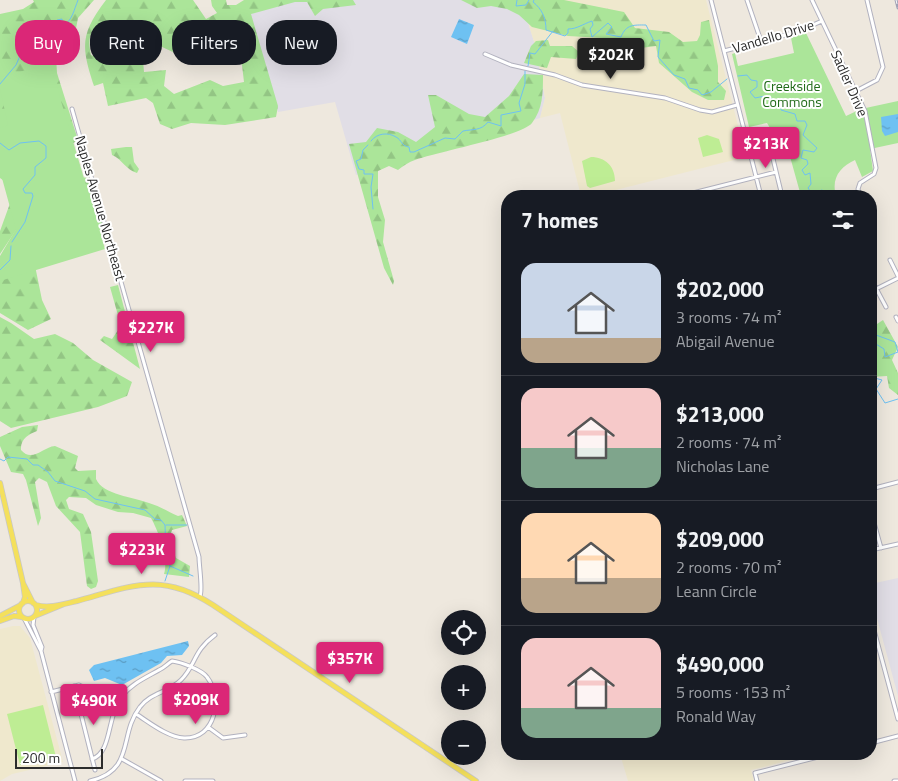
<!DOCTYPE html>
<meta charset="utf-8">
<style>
:root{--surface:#171b24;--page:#242831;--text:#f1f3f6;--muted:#9ea1a6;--line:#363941;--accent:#db2777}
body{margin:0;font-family:"Titillium Web",sans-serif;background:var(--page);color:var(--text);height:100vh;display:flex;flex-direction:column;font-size:19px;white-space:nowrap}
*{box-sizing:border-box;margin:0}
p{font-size:16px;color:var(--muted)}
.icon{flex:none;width:28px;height:28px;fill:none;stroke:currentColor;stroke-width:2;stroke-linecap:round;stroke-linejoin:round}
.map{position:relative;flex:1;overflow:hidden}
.side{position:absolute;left:501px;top:190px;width:376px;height:570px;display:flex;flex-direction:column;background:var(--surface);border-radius:20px;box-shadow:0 5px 20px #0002}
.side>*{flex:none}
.banner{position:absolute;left:15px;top:20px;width:411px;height:45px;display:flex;gap:10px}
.fabs{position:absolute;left:441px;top:610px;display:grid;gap:10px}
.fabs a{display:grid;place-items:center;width:45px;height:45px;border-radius:50%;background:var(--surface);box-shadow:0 5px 20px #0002;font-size:25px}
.scale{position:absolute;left:15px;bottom:12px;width:88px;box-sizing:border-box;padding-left:5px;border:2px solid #2c2c2c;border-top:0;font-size:14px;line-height:18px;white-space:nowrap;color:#2c2c2c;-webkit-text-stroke:4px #fff;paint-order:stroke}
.price{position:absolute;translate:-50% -42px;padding:0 11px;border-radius:5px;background:var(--accent);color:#fff;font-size:16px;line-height:32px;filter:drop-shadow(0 1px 2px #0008)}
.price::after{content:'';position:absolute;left:50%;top:30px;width:15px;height:11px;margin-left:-8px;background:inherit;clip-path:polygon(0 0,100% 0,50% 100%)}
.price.on{background:#222;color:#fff}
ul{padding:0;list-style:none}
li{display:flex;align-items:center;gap:15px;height:125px;padding:0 20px}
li+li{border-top:1px solid var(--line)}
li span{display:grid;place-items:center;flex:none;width:140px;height:100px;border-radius:15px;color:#555}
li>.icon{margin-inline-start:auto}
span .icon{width:60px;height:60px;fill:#fffc;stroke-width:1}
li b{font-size:21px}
h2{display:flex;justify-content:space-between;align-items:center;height:60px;padding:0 20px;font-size:21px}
.tag{padding:0 18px;border-radius:20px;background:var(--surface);box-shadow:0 5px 20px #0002;font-size:18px;line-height:45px}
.tag.on{background:var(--accent);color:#fff}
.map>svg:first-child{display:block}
.industrial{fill:#e1dee6}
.education{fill:#efe8cd}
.forest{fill:url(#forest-firs);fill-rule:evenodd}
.park{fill:#abe599}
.pitch{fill:#beed94}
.water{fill:url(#water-ripples)}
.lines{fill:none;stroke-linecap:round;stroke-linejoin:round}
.stream{stroke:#6ec1f2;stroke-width:1}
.minor-casing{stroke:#b2b2bf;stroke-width:5}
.major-casing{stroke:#c8c8c8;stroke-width:6}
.minor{stroke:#fff;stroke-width:3}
.major{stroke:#f4e05c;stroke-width:4.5}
.rail-casing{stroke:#a0a1b6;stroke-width:3}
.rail{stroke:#fff;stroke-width:1;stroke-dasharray:4;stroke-linecap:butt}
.labels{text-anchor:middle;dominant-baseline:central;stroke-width:4;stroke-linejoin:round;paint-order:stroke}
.street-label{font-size:14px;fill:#2c2c2c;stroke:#fff}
.park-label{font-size:14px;fill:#216b19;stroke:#fff}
</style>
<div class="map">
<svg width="898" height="781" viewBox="0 0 898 781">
<defs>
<pattern id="forest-firs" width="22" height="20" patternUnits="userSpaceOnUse" patternTransform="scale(1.25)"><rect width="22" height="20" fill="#abe599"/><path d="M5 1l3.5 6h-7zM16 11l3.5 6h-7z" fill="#93c584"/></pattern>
<pattern id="water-ripples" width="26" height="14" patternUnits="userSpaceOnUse" patternTransform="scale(1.25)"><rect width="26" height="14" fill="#6ec1f2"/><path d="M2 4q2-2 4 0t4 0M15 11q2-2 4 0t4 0" fill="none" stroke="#5b9dc4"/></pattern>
</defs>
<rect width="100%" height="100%" fill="#eee8de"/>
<path class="industrial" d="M286,0H521L536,48L545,98L540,118L356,175L335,102L278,112L248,11Z
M898,578V696L871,596V584Z"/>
<path class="education" d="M521,0H706L746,157L592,196H581L560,113L540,118L545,98L536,48Z
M13,626H20L30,638L63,762L12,774L0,781V629Z
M620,754H797L798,758L751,770L754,781H628Z"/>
<path class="forest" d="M33,0H94L78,18L71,55L56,56L57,73L78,140L44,162L20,224L0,254V231L13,195L11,186L0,178V14L23,9L34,2Z
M106,0H193L206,19L217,13L212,6L211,0H226L227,5H236L244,0H353L356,5L323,9L315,16L307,2H295L251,14L278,106L276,117L225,125L191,123L172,129L160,124L153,103L146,98L108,106L103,83L94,86C81,47 80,34 106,0ZM103,28L125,42L131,50L130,57C116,63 104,61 91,55C89,46 88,38 93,30ZM160,46L175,53L185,62L234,53L242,65L244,82L223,86L210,80L174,94L164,86L166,70L144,72L143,60L146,50Z
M461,0H564L624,12L635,28L669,32L683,42L697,41L700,35L701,22L709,20L718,66V82L726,91L724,100H708L692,92L659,63L656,46L641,48L603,38L568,36L532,27L519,15L507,9L491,6L477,8Z
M548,40L550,46H572L579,52L576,59L551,57L547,68L524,63L531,46L536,41Z
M524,74L543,75C543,92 543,109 532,123C522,136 436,152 415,160C409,162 403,166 398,170L389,166L378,171V197L385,220L383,242L394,281L393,285L384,268L349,144L366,142L377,128L398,132L416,142L435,127L428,95H436L469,114L485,117L509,96Z
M126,147H132L134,162L139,169L137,173C126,170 122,159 112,155L111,149Z
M78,177L89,178L105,229L100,236L32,251L42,300L51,319L28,330L0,313V280Z
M118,285L140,369L100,340L104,336L112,339L121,326L110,287Z
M0,317L11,323L34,339L55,334L73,343L93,360L132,382L127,396L98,407L11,428L0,421Z
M883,320L898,347L892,360L898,373V395L889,388L887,376L871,377V328Z
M38,425L37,431C29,434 20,439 21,450C32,463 43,447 55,446L78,456L75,468L78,471L96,470V479C103,495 134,497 149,503C159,506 169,512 178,516L182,515L187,526L172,530L169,540L176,558L190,566L189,577L164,574C169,558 159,533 151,518L133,513L118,512L96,505L86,498L69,497L66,500L69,509L83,514L91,532L98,581L96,587L91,589L87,586L80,532L56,506L47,482L39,478L35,482L41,518L38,526L26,480L23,474L11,472L0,446V437L22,427Z"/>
<path class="park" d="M806,33L846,116L861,109L898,101V143L870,149L873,171L862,177L855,160C840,167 831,178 836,196H801L789,153L779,143L767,123L749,127L732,54L735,53L738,66L794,53L791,38Z
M50,64L105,249L0,281V256L16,229L0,171V128L8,125L0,89V77Z"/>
<path class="pitch" d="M707,135L719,139L723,152L703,157L698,138Z
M591,157C605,157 615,166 615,181L590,188L587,186L582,161Z
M43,705L56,757L20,765L7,714Z"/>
<path class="water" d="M459,19L474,25L467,44L451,37Z
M898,114V132L885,136L882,131L881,117Z
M188,641L189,646L182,655L167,656L161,663L122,685L105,678L94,681L89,670L94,665Z"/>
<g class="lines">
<path class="stream" d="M517,0L516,6L526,5L529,0
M534,0L533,2C542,9 546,18 546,30L565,36L568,33V29C577,29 583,24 592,21L593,25L590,29L592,37L608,23L612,27L606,34L621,37C626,24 634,25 646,25L654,41L660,40L658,57L674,75L685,79L689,88L698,90L702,95L711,92L727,79
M528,66L530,53L535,54L553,31
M738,76L747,75L751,80L757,81V87L750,92L755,98L765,96L781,103V110L795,114L797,121H805L807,125L803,135L817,148L814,152L803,150L801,158L807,160L808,164L802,170L805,175L810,173L811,184L808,188L813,195H819L821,190L825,191V196
M0,84L16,65L27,40L38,44L58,36L55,24L57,20L62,19L63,26C72,21 74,10 78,0
M371,141C377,133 388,132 396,137C402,140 401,146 409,147L410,152H414L445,138L455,139L463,131C473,129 481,131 488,122L501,126V115L521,111L519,103L525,84V71
M0,143L9,150L20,143L39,141L46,146V158L35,167V175L23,189L25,193H32L33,196L25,222L12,242
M368,145L363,150L361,159L356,161L359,169L364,170V174H373L371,187L373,209
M0,270L10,260L11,246
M871,326L876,335L895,342L898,352L885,357L884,349L871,341
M871,377L882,380L876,389L885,403L898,399
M0,459L4,461L8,457L27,459L33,465H38L48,472L55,481L85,491L95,499L145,510L155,519L161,520L165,525L166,552L170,566L165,581
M166,525H187
M170,566L193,576"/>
<defs>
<path id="minor" d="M711,0L761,196
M747,0L761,41
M812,0L865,111L876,168L874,174L860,183L858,189L860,196
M724,51L797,32L822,21
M485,54L511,65L555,75L582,85L665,98L700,110L712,112L737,105
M856,91L877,80L883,67L867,0
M72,109L199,557C199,566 203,590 200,596
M768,138L782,196
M707,190L709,196
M602,195L603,196
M681,196L776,172
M871,219L872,220
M890,260L898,276
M871,279L886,307
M876,289L898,278
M896,317L898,321
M871,489L898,482
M871,512L881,548
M871,550L898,544
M34,617L33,625L42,647L41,651
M24,618L41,651L75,781
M871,619L898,719
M74,686L95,770
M51,692L79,685L116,704
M208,727L223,738L245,735
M871,743L898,736
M92,759C112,753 107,716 121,697C131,684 145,678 159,670C164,668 167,664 172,661C181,662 202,670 207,677C223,698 216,739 184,738C167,737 149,722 136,714
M122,759L161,781
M90,781C136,770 118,735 140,707C150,693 169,692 181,680C196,665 193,651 215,635
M185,781H213
M757,781L755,773L830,754
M894,781H898"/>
<path id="major" d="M0,483L23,583L25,597L23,603
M23,583L33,603
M19 610a9 9 0 1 1 18 0a9 9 0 1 1-18 0Z
M36,605C49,609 64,604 77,601C132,586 161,571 213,605L476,781
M0,616L21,605
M35,616L64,604
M0,621L14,616L22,617"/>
</defs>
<use href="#minor" class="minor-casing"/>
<use href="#major" class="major-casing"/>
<use href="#minor" class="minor"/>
<use href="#major" class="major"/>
<defs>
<path id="rail" d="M896,0L898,8"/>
</defs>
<use href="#rail" class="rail-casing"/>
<use href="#rail" class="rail"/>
</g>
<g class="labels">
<g class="street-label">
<text transform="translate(773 36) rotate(-17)">Vandello Drive</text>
<text transform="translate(850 83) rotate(66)">Sadler Drive</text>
<text transform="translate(101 208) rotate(74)">Naples Avenue Northeast</text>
</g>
<g class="park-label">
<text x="792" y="85">Creekside<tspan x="792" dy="16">Commons</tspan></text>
</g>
</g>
</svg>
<div class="fabs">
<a><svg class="icon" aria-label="locate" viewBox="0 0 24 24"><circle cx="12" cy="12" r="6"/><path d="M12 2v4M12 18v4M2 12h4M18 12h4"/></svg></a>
<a>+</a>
<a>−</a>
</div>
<div class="scale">200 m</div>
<b class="price on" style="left:611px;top:80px">$202K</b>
<b class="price" style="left:766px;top:169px">$213K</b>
<b class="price" style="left:151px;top:353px">$227K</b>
<b class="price" style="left:142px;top:575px">$223K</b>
<b class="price" style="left:350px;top:684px">$357K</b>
<b class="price" style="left:196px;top:725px">$209K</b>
<b class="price" style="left:94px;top:726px">$490K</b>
<div class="banner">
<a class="tag on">Buy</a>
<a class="tag">Rent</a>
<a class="tag">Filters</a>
<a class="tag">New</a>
</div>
<section class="side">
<h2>7 homes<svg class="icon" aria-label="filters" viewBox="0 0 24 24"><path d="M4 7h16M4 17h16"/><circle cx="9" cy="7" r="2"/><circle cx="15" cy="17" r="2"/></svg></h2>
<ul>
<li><span style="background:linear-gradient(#c9d6e8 75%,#b9a48a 0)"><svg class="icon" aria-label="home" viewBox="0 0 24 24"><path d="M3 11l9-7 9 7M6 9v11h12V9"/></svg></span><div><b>$202,000</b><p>3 rooms · 74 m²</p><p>Abigail Avenue</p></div></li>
<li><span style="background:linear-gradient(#f6c9c9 60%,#7fa58c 0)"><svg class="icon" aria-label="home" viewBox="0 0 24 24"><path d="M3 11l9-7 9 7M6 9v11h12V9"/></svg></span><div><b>$213,000</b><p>2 rooms · 74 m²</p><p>Nicholas Lane</p></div></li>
<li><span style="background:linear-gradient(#ffd9b3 65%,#b9a48a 0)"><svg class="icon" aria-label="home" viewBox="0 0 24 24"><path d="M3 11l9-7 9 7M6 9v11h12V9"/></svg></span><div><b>$209,000</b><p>2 rooms · 70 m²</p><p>Leann Circle</p></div></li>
<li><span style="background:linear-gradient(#f6c9c9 70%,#7fa58c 0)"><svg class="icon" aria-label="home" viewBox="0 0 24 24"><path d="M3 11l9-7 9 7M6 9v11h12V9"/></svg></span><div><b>$490,000</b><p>5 rooms · 153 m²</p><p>Ronald Way</p></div></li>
</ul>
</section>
</div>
